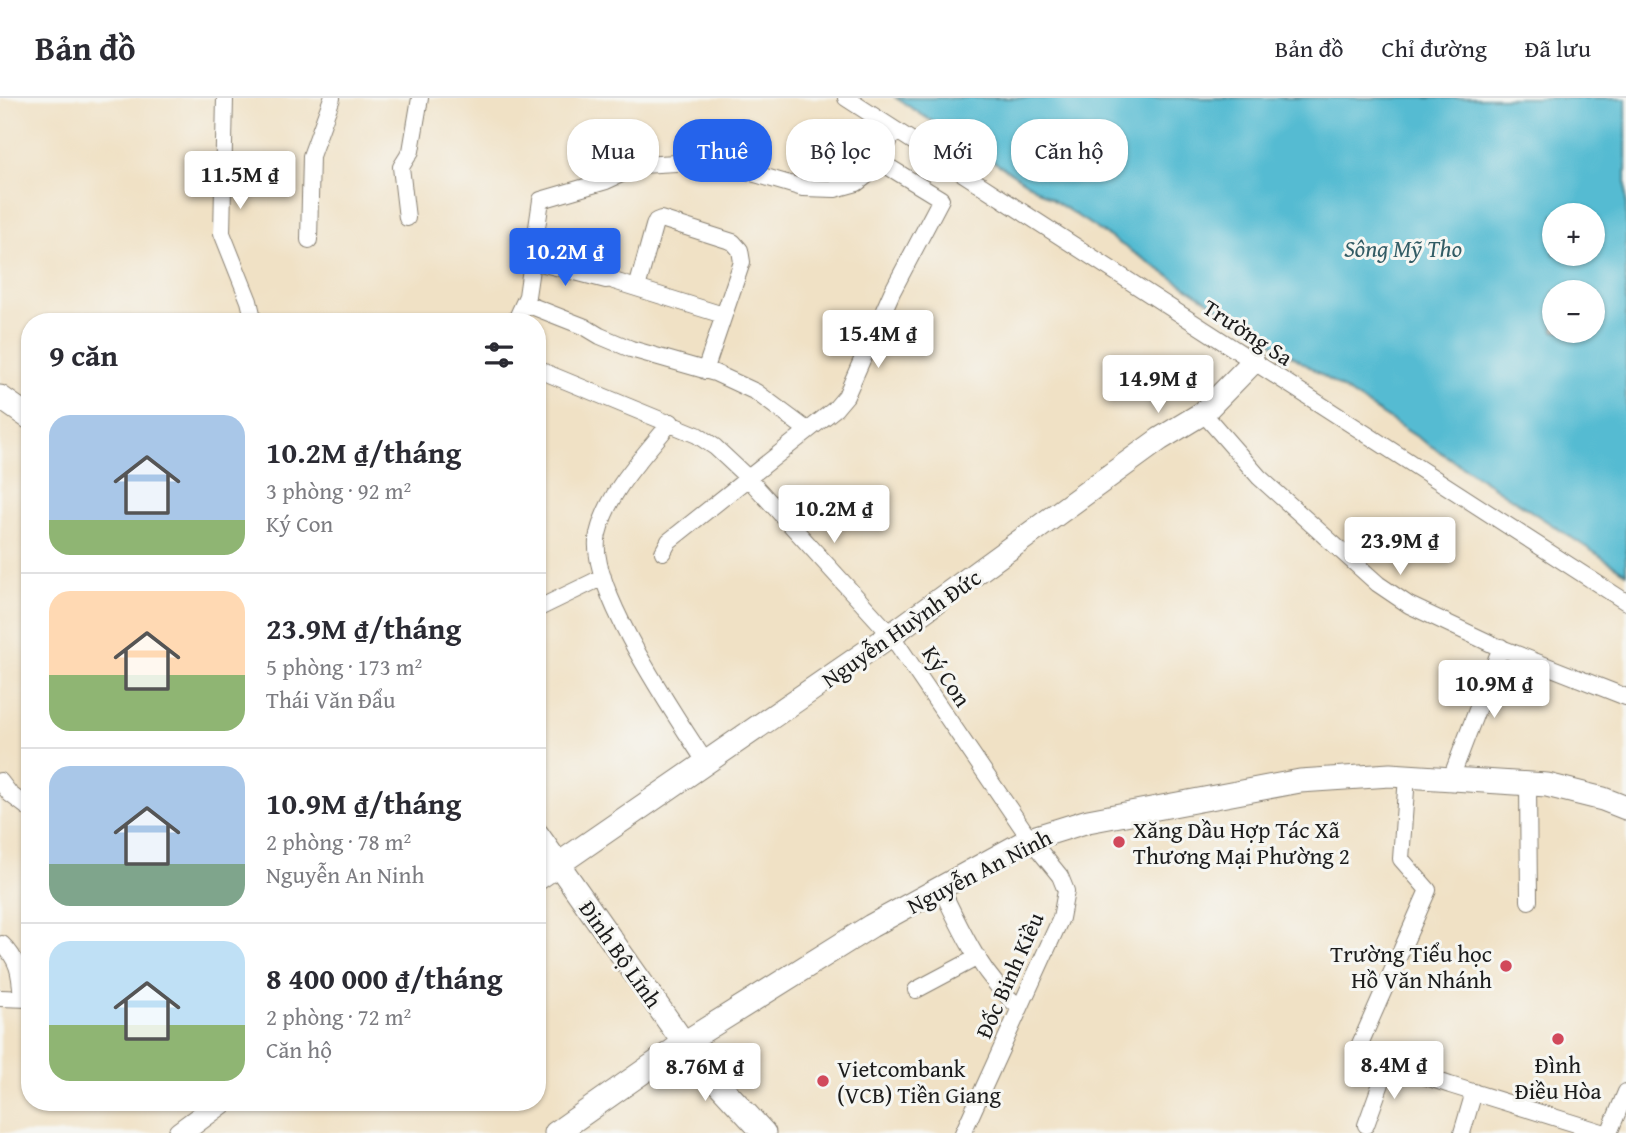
<!DOCTYPE html>
<html lang="vi">
<meta charset="utf-8">
<style>
:root{--surface:#fff;--page:#f7f7f7;--text:#2b2b33;--muted:#7c7c81;--line:#e1e1e2;--accent:#2563eb}
body{margin:0;font-family:"Gentium Book Plus",serif;background:var(--page);color:var(--text);height:100vh;display:flex;flex-direction:column;font-size:26px;white-space:nowrap}
*{box-sizing:border-box;margin:0}
p{font-size:23px;color:var(--muted)}
.icon{flex:none;width:38px;height:38px;fill:none;stroke:currentColor;stroke-width:2;stroke-linecap:round;stroke-linejoin:round}
.map{position:relative;flex:1;overflow:hidden}
.details{position:absolute;left:21px;top:215px;width:525px;height:798px;display:flex;flex-direction:column;background:var(--surface);border-radius:28px;box-shadow:0 2px 5px #0004}
.details>*{flex:none}
.banner{position:absolute;left:567px;top:21px;width:665px;height:63px;display:flex;gap:14px}
.controls{position:absolute;left:1542px;top:105px;display:grid;gap:14px}
.controls a{display:grid;place-items:center;width:63px;height:63px;border-radius:50%;background:var(--surface);box-shadow:0 2px 5px #0004;font-size:35px}
.price{position:absolute;translate:-50% -60px;padding:0 16px;border-radius:7px;background:#fff;color:#222;font-size:23px;line-height:46px;filter:drop-shadow(0 2px 4px #0008)}
.price::after{content:'';position:absolute;left:50%;top:42px;width:21px;height:16px;margin-left:-10px;background:inherit;clip-path:polygon(0 0,100% 0,50% 100%)}
.price.active{background:var(--accent);color:#fff}
ul{padding:0;list-style:none}
li{display:flex;align-items:center;gap:21px;height:175px;padding:0 28px}
li+li{border-top:2px solid var(--line)}
li span{display:grid;place-items:center;flex:none;width:196px;height:140px;border-radius:21px;color:#555}
li>.icon{margin-inline-start:auto}
span .icon{width:84px;height:84px;fill:#fffc;stroke-width:1}
li b{font-size:30px}
h2{display:flex;justify-content:space-between;align-items:center;height:84px;padding:0 28px;font-size:30px}
.pill{padding:0 24px;border-radius:28px;background:var(--surface);box-shadow:0 2px 5px #0004;font-size:24px;line-height:63px}
.pill.active{background:var(--accent);color:#fff}
header{display:flex;align-items:center;gap:42px;box-sizing:border-box;height:98px;padding:0 35px;background:var(--surface);border-bottom:2px solid var(--line)}
header strong{font-size:33px}
nav{display:flex;gap:38px;margin-inline-start:auto;font-size:24px}
.map>svg:first-child{display:block}
.water{fill:#54bbd2;stroke:#386c77;stroke-width:2;fill-rule:evenodd}
.lines{fill:none;stroke-linecap:round;stroke-linejoin:round}
.street-casing{stroke:#867e70;stroke-width:18}
.secondary-casing{stroke:#867e70;stroke-width:25}
.street{stroke:#fff;stroke-width:16}
.secondary{stroke:#fff;stroke-width:23}
.poi-dot{fill:#d1495b;stroke:#f6f6f2;stroke-width:2.5}
.labels{text-anchor:middle;dominant-baseline:central;stroke-width:6;stroke-linejoin:round;paint-order:stroke}
.street-label{font-size:23px;fill:#1c1c1c;stroke:#f6f6f2}
.poi-label{font-size:23px;fill:#1c1c1c;stroke:#f6f6f2;text-anchor:start}
.water-label{font-size:24px;font-style:italic;fill:#325c65;stroke:#f6f6f2}
</style>
<header>
<strong>Bản đồ</strong>
<nav><a>Bản đồ</a><a>Chỉ đường</a><a>Đã lưu</a></nav>
</header>
<div class="map">
<svg width="1626" height="1035" viewBox="0 0 1626 1035">
<rect width="100%" height="100%" fill="#f6f6f2"/>
<filter id="ink" filterUnits="userSpaceOnUse"><feTurbulence type="fractalNoise" baseFrequency=".0143" numOctaves="2"/><feDisplacementMap in="SourceGraphic" scale="14" xChannelSelector="R" yChannelSelector="G"/><feConvolveMatrix kernelMatrix="1 2 1 2 8 2 1 2 1" color-interpolation-filters="sRGB"/></filter>
<filter id="wash" filterUnits="userSpaceOnUse"><feTurbulence type="fractalNoise" baseFrequency=".00686" numOctaves="4" result="noise"/><feDisplacementMap in="SourceGraphic" scale="28" xChannelSelector="R" yChannelSelector="G"/><feGaussianBlur stdDeviation="1.57" result="paint"/><feColorMatrix in="noise" values="0 0 0 0 0 0 0 0 0 0 0 0 0 0 0 0 0 1.4 0 .05"/><feComposite in="paint" operator="in"/></filter>
<g filter="url(#wash)">
<rect width="100%" height="100%" fill="#f0e1c5"/>
<path class="water" d="M896,0H1626V475ZM1554,117H1592V156H1554ZM1554,194H1592V233H1554Z"/>
</g>
<g filter="url(#ink)">
<g class="lines">
<defs>
<path id="street" d="M225,0L222,135L249,203L254,224
M846,0L1626,504
M407,120L401,69L411,53L420,0
M309,142L311,58L332,0
M533,163L606,182
M614,183L723,217
M637,190L654,128L656,123L661,121L733,144L740,152L742,164L705,273
M524,205L585,229L600,238L631,251L715,275L756,294L807,332
M515,224L527,198L541,102L606,83L641,67L711,63L803,90L835,91L857,85L874,72L895,32
M537,271L697,337L715,349L747,379L891,537L1030,741L1060,778L1066,793L1061,820L963,1035
M1203,315L1259,379L1378,486L1409,507L1496,548L1626,599
M671,324C644,358 608,393 598,436C585,486 677,620 706,665
M663,454L669,443L835,311L846,298L892,194L941,101L879,63
M537,511L603,479
M1407,678L1401,761L1428,792L1356,955L1450,987L1605,1035
M1451,680L1501,549
M0,683L10,696L30,711
M1528,685L1529,803
M941,790C962,834 982,879 1020,910
M2,846C20,863 20,877 22,901
M916,892L978,859
M0,900L30,901
M1366,1027L1388,966
M1462,1035L1474,994
M1609,1035L1626,994"/>
<path id="secondary" d="M0,299L30,320
M537,736L693,958L764,1035
M537,781L891,537L1160,341L1203,315L1253,264
M180,1035L222,1004
M556,1035L684,945L871,828L1030,741L1088,723L1300,683L1390,677L1547,687L1603,701L1626,710"/>
</defs>
<use href="#street" class="street-casing"/>
<use href="#secondary" class="secondary-casing"/>
<use href="#street" class="street"/>
<use href="#secondary" class="secondary"/>
</g>
</g>
<g class="poi-dot">
<circle cx="1119" cy="744" r="7"/>
<circle cx="1506" cy="868" r="7"/>
<circle cx="1558" cy="941" r="7"/>
<circle cx="823" cy="983" r="7"/>
</g>
<g class="labels">
<g class="street-label">
<text transform="translate(1248 234) rotate(33)">Trường Sa</text>
<text transform="translate(901 530) rotate(-35)">Nguyễn Huỳnh Đức</text>
<text transform="translate(947 578) rotate(56)">Ký Con</text>
<text transform="translate(979 773) rotate(-27)">Nguyễn An Ninh</text>
<text transform="translate(621 856) rotate(55)">Đinh Bộ Lĩnh</text>
<text transform="translate(1009 877) rotate(-66)">Đốc Binh Kiều</text>
</g>
<g class="poi-label">
<text x="1133" y="731">Xăng Dầu Hợp Tác Xã<tspan x="1133" dy="26">Thương Mại Phường 2</tspan></text>
<text x="1492" y="855" text-anchor="end">Trường Tiểu học<tspan x="1492" dy="26">Hồ Văn Nhánh</tspan></text>
<text x="1558" y="966" text-anchor="middle">Đình<tspan x="1558" dy="26">Điều Hòa</tspan></text>
<text x="837" y="970">Vietcombank<tspan x="837" dy="26">(VCB) Tiền Giang</tspan></text>
</g>
<g class="water-label">
<text x="1403" y="150">Sông Mỹ Tho</text>
</g>
</g>
</svg>
<div class="controls">
<a>+</a>
<a>−</a>
</div>
<b class="price" style="left:240px;top:113px">11.5M ₫</b>
<b class="price active" style="left:565px;top:190px">10.2M ₫</b>
<b class="price" style="left:878px;top:272px">15.4M ₫</b>
<b class="price" style="left:1158px;top:317px">14.9M ₫</b>
<b class="price" style="left:834px;top:447px">10.2M ₫</b>
<b class="price" style="left:1400px;top:479px">23.9M ₫</b>
<b class="price" style="left:1494px;top:622px">10.9M ₫</b>
<b class="price" style="left:1394px;top:1003px">8.4M ₫</b>
<b class="price" style="left:705px;top:1005px">8.76M ₫</b>
<div class="banner">
<a class="pill">Mua</a>
<a class="pill active">Thuê</a>
<a class="pill">Bộ lọc</a>
<a class="pill">Mới</a>
<a class="pill">Căn hộ</a>
</div>
<section class="details">
<h2>9 căn<svg class="icon" aria-label="filters" viewBox="0 0 24 24"><path d="M4 7h16M4 17h16"/><circle cx="9" cy="7" r="2"/><circle cx="15" cy="17" r="2"/></svg></h2>
<ul>
<li><span style="background:linear-gradient(#a9c7e8 75%,#8fb573 0)"><svg class="icon" aria-label="home" viewBox="0 0 24 24"><path d="M3 11l9-7 9 7M6 9v11h12V9"/></svg></span><div><b>10.2M ₫/tháng</b><p>3 phòng · 92 m²</p><p>Ký Con</p></div></li>
<li><span style="background:linear-gradient(#ffd9b3 60%,#8fb573 0)"><svg class="icon" aria-label="home" viewBox="0 0 24 24"><path d="M3 11l9-7 9 7M6 9v11h12V9"/></svg></span><div><b>23.9M ₫/tháng</b><p>5 phòng · 173 m²</p><p>Thái Văn Đẩu</p></div></li>
<li><span style="background:linear-gradient(#a9c7e8 70%,#7fa58c 0)"><svg class="icon" aria-label="home" viewBox="0 0 24 24"><path d="M3 11l9-7 9 7M6 9v11h12V9"/></svg></span><div><b>10.9M ₫/tháng</b><p>2 phòng · 78 m²</p><p>Nguyễn An Ninh</p></div></li>
<li><span style="background:linear-gradient(#bfe0f5 60%,#8fb573 0)"><svg class="icon" aria-label="home" viewBox="0 0 24 24"><path d="M3 11l9-7 9 7M6 9v11h12V9"/></svg></span><div><b>8 400 000 ₫/tháng</b><p>2 phòng · 72 m²</p><p>Căn hộ</p></div></li>
</ul>
</section>
</div>
